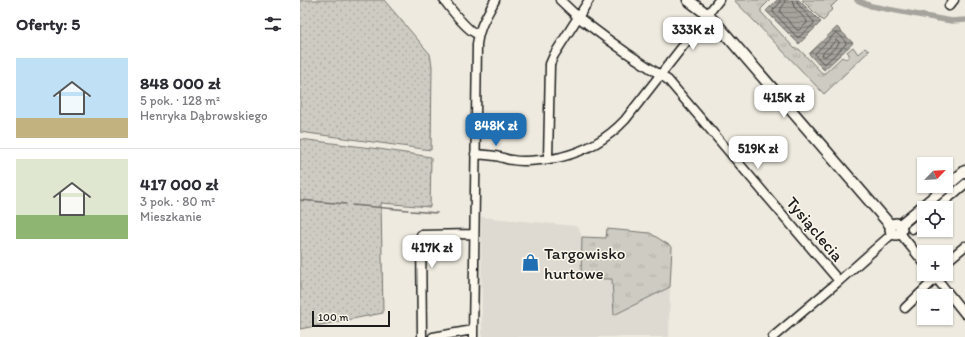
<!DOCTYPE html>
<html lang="pl">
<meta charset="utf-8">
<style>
:root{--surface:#fff;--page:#f2f2f3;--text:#2b2b33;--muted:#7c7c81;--line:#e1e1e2;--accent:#1f6fb2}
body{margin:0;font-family:Itim,sans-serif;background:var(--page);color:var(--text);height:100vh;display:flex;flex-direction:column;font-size:15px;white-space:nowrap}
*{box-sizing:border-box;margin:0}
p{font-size:13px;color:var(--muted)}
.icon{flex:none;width:22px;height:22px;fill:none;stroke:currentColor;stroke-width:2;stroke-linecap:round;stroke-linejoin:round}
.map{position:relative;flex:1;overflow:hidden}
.drawer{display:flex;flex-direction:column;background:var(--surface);width:300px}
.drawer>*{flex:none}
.needle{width:26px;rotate:65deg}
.controls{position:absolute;left:617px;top:157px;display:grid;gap:8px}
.controls a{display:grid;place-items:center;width:36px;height:36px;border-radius:0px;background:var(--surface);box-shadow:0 1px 3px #0004;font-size:20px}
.scale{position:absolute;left:12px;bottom:10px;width:78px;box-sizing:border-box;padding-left:4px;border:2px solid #1c1c1c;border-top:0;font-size:11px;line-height:14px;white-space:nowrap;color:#1c1c1c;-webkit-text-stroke:3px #fbf7ec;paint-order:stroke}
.price{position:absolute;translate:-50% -34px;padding:0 9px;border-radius:8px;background:#fff;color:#222;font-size:13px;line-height:26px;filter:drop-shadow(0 1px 2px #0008)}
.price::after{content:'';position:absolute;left:50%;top:24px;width:12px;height:9px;margin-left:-6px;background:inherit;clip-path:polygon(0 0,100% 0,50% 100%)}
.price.current{background:var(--accent);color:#fff}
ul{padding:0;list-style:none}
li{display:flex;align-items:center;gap:12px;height:100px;padding:0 16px}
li+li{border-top:1px solid var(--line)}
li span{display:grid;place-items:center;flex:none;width:112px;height:80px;border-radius:0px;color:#555}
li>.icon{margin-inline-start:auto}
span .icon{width:48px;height:48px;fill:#fffc;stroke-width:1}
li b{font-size:17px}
h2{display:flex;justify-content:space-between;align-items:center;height:48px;padding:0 16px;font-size:17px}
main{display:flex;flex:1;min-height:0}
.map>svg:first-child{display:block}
.built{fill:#dedad1}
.grass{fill:url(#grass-tufts);stroke:#75746f}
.park{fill:url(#park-dots);stroke:#75746f}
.water{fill:url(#water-rules);stroke:#6f6d69}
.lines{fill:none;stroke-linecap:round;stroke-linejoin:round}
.shore{stroke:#535250;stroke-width:1}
.stream{stroke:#6f6d69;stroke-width:1.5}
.canal{stroke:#a6a39d;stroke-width:5.5}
.minor-casing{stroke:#1c1c1c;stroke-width:11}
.major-casing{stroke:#1c1c1c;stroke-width:13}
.minor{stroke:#fbf7ec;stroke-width:8}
.major{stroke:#fbf7ec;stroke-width:10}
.labels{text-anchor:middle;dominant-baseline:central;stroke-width:3;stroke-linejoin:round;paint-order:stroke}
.street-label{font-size:17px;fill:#1c1c1c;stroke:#fbf7ec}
.poi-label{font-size:17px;fill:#1c1c1c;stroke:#fbf7ec;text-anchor:start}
</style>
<main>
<section class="drawer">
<h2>Oferty: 5<svg class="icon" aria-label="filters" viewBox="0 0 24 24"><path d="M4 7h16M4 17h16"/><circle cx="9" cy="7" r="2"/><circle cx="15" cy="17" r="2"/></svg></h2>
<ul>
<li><span style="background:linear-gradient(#bfe0f5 75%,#c2b280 0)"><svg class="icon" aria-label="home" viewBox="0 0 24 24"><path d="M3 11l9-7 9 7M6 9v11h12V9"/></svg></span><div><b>848 000 zł</b><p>5 pok. · 128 m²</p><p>Henryka Dąbrowskiego</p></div></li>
<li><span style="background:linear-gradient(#dfe7d0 70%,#8fb573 0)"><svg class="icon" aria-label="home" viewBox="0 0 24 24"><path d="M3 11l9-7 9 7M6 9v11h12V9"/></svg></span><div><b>417 000 zł</b><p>3 pok. · 80 m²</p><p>Mieszkanie</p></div></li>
</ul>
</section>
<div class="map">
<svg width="665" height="337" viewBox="0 0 665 337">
<defs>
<pattern id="grass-tufts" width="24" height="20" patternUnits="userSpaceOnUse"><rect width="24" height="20" fill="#ceccc2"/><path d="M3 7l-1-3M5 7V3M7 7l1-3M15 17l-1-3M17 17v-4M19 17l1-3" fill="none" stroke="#b0afa6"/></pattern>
<pattern id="park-dots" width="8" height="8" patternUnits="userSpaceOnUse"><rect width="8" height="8" fill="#ceccc2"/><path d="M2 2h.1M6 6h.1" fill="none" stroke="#b0afa6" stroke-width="1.8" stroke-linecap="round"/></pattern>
<pattern id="water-rules" width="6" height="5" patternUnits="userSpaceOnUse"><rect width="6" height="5" fill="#a6a39d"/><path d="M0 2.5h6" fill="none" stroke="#86847f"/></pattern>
</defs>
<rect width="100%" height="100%" fill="#eeeadf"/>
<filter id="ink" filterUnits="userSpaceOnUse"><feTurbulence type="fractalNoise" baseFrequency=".025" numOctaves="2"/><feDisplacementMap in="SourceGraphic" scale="8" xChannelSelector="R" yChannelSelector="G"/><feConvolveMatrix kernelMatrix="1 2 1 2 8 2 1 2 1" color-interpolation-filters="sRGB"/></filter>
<g filter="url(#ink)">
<path class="built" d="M181,217L275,226L279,229L282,237V248L312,278L314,314L370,287L369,337H182Z"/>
<path class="grass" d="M434,0H470L461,9V12L495,49H499L522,73H525L542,57C545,59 546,59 549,57V54L547,52L553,47L558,54L565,48L569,51L524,94Z
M502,0H538L531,7L533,9L527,14V17L523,21Z
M307,229L350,233L372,247L370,287L314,315L312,279L281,278L282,237L306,238Z"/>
<path class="park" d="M0,0H84L130,54L132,66L131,150L0,132Z
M0,139L79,149L131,157L130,207L81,203L83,313L0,329Z"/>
<path class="water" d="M477,0H499L521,22L499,44L466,11Z
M537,27L553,43L524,70L509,54Z"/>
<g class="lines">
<path class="shore" d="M480,0L479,4L473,10V12L497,37H499L514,24V22L498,4L497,0
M485,0C485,6 480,8 480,12L497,30H499L507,23V21L494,7L492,0
M536,33C540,34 545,40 546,44L526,63L524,64L516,56L515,54Z
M537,40L539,42V44L526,56H523L522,55L523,53Z"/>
<path class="stream" d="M0,200L46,204
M52,205L108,210
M111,211L137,213"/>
<path class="canal" d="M557,0L571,6L640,19L652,21L665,20"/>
<defs>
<path id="minor" d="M144,0C150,8 169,33 178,34
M260,0L278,17L306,38L327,53L368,80L539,281
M649,6L654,0
M175,154C183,155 192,155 200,157C204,158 208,160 212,160C221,162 231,161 240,160C247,159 254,159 261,157C286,151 308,138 325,120L419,0
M248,159L250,64L254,55L289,0
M637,208L665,184
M612,229L624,219
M600,233L624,263
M646,262L664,247L665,246
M633,274L665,314
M605,308L636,278
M122,337L121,235L174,234
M133,337L173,330
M173,337L177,44C179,26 187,16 195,0
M473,337L539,281L593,233"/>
<path id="major" d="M388,0L408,15L416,23L591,226
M590.5 229a5.5 5.5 0 1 1 11 0a5.5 5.5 0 1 1-11 0Z
M600,225L665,171"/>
</defs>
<use href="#minor" class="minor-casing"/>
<use href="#major" class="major-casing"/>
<use href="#minor" class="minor"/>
<use href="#major" class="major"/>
</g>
</g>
<defs>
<symbol id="shop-bare" viewBox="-9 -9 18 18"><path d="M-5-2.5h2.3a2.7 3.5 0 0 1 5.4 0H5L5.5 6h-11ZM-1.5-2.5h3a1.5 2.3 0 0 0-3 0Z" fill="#1f6fb2" stroke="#fbf7ec" stroke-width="2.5" paint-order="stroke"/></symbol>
</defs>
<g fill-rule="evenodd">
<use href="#shop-bare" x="218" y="250" width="25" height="25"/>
</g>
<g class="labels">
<g class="street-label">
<text transform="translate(515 229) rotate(50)">Tysiąclecia</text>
</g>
<g class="poi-label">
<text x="244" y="253">Targowisko<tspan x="244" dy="20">hurtowe</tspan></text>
</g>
</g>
</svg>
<div class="controls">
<a><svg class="needle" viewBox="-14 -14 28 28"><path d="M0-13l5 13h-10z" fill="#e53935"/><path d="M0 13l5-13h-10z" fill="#7c7c81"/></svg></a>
<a><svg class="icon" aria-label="locate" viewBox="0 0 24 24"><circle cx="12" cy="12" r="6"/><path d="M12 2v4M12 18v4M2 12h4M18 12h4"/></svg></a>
<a>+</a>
<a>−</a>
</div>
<div class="scale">100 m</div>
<b class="price" style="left:393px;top:51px">333K zł</b>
<b class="price" style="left:484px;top:119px">415K zł</b>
<b class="price current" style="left:196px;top:147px">848K zł</b>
<b class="price" style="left:458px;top:170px">519K zł</b>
<b class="price" style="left:132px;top:269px">417K zł</b>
</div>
</main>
